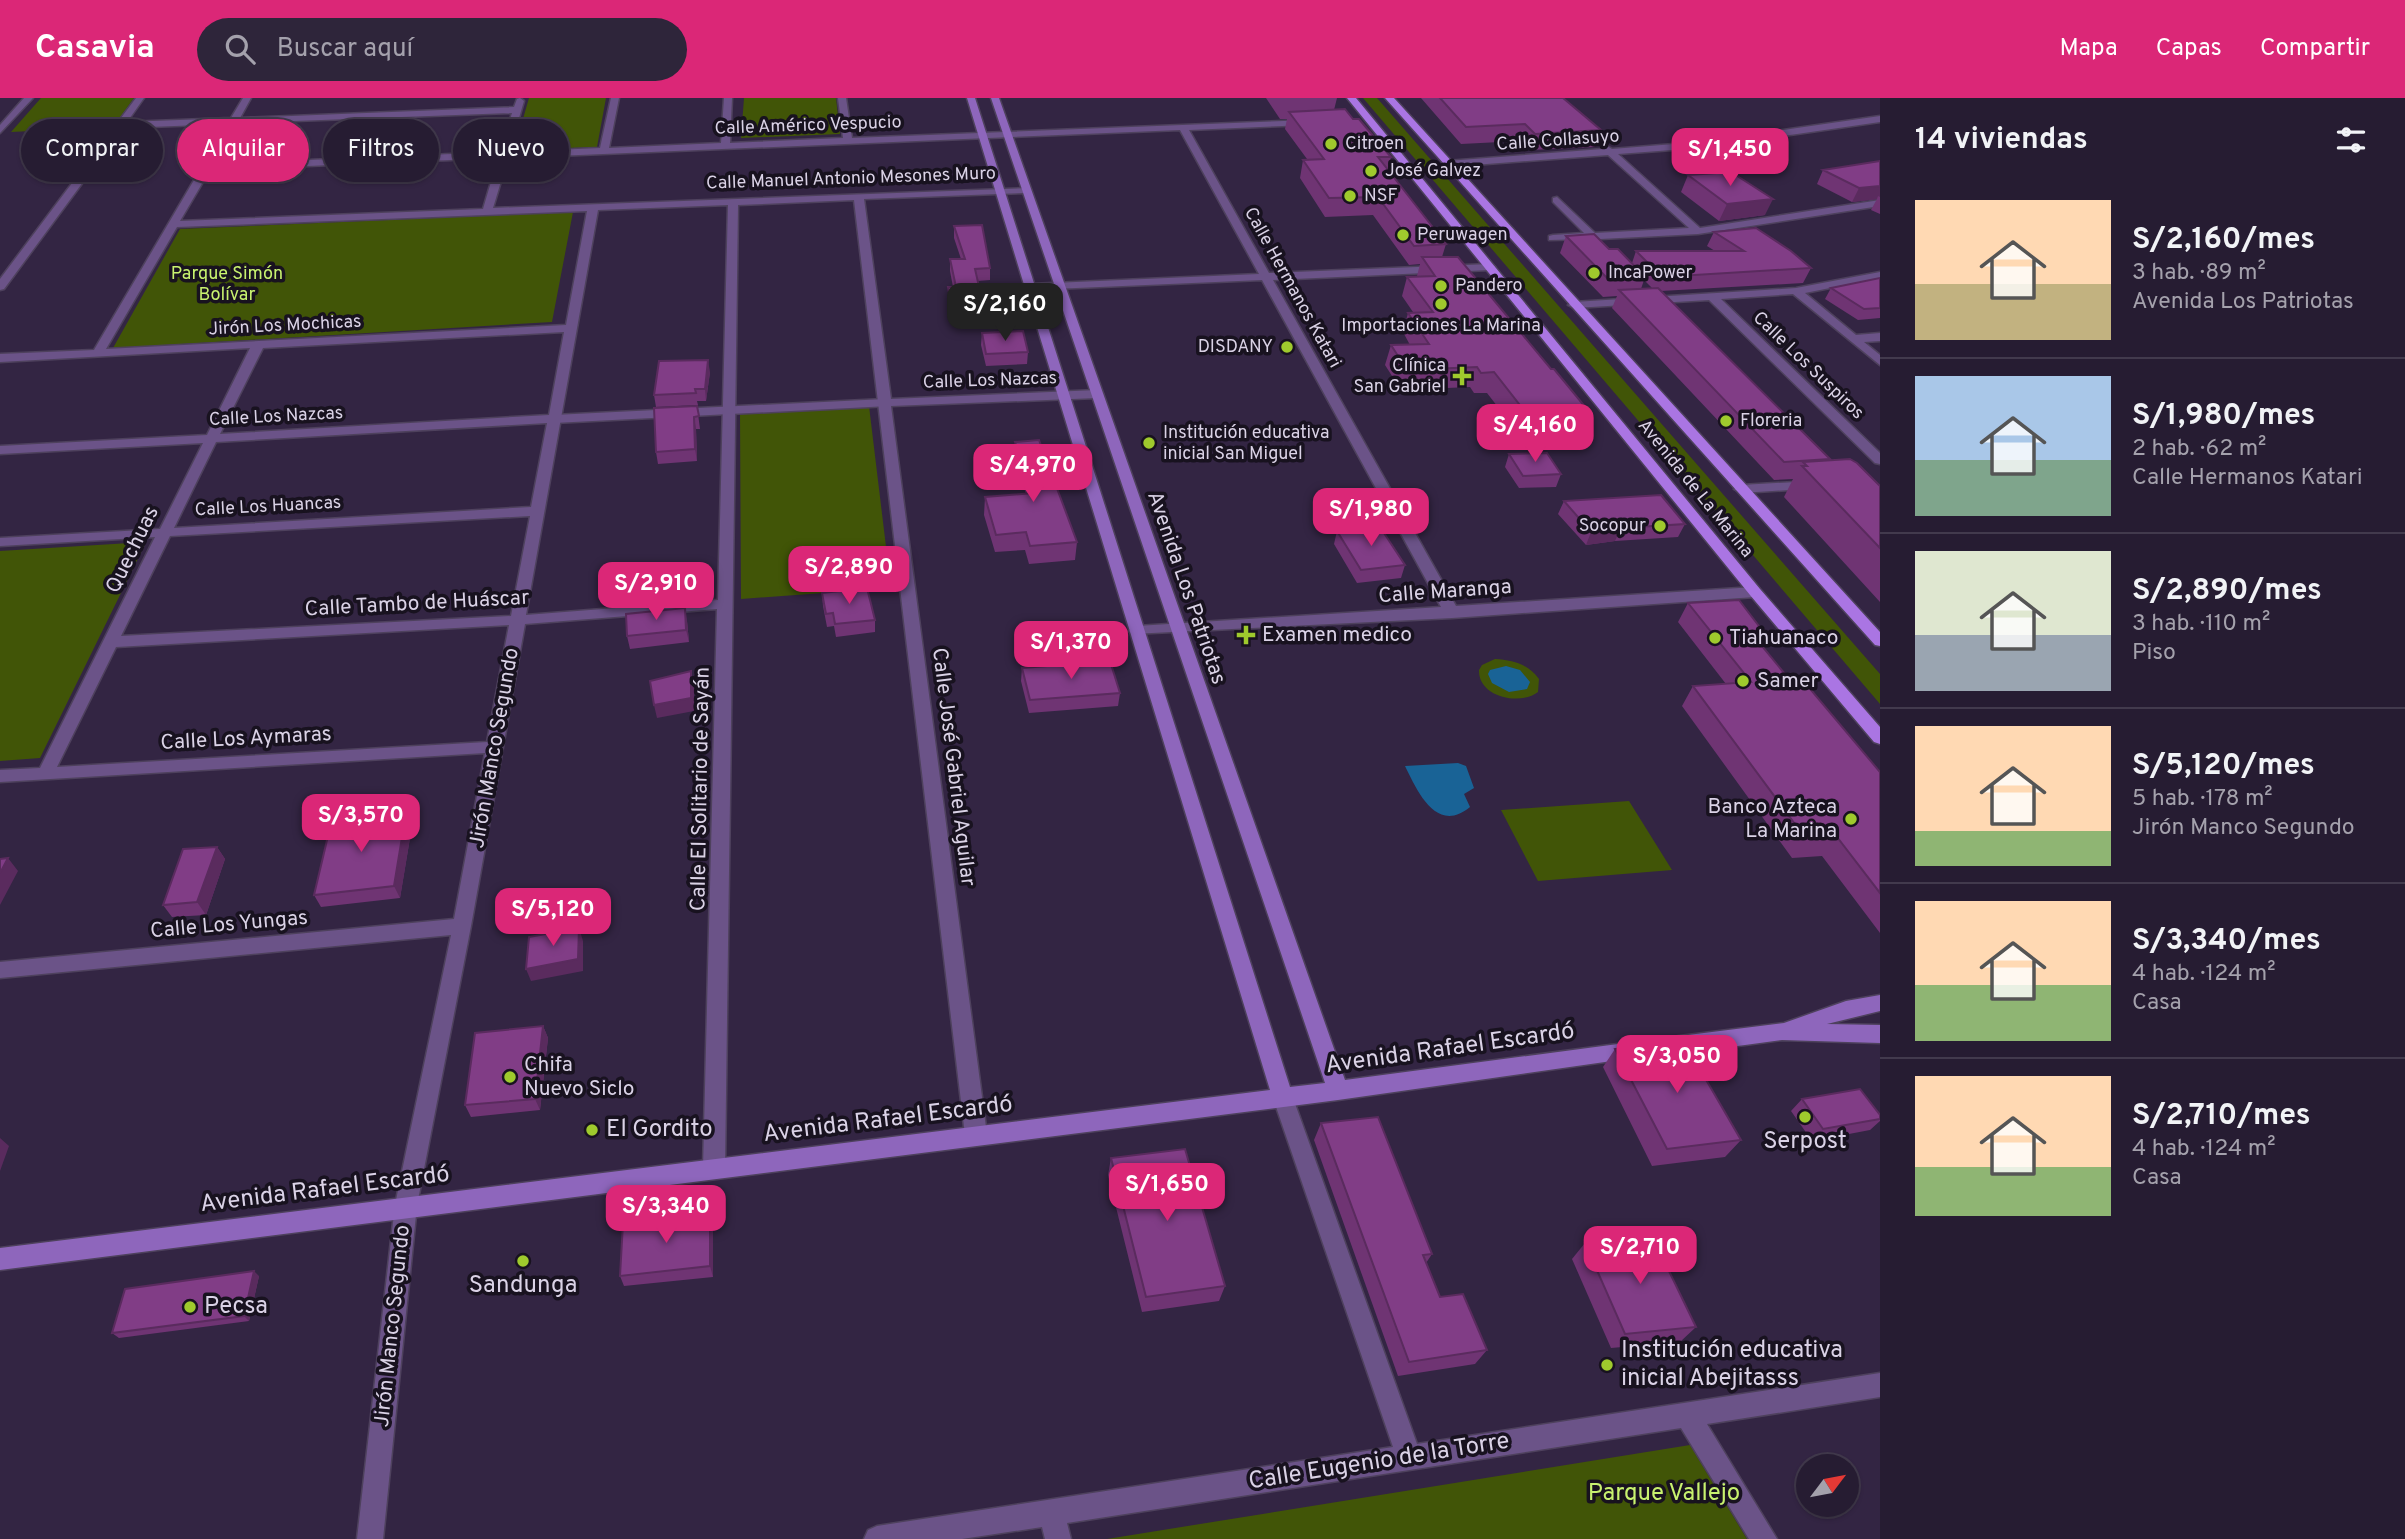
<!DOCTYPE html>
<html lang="es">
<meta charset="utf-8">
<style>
:root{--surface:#261c32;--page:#2e253a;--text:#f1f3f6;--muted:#a4a1ac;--line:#423a4d;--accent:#db2777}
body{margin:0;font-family:Overpass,sans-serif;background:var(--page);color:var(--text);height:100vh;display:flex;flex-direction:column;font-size:26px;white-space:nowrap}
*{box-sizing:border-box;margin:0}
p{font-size:23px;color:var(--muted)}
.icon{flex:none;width:38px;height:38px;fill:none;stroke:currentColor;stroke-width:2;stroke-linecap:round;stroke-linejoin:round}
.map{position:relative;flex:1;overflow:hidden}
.panel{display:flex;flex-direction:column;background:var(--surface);width:525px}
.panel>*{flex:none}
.banner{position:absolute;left:21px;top:21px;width:665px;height:63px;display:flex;gap:14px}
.needle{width:46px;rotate:58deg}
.controls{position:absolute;left:1796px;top:1356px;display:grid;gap:14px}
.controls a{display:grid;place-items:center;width:63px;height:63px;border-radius:50%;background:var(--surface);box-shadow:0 2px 5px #0004,0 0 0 2px var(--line);font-size:35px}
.price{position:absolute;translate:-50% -60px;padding:0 16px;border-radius:14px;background:var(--accent);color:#fff;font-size:23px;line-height:46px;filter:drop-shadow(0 2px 4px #0008)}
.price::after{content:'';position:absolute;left:50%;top:42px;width:21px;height:16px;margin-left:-10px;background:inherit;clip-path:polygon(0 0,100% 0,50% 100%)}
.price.selected{background:#222;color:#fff}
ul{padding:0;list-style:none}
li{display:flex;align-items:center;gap:21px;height:175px;padding:0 35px}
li+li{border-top:2px solid var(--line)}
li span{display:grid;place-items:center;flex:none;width:196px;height:140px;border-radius:0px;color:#555}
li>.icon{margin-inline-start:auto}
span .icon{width:84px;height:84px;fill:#fffc;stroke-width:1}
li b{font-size:30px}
h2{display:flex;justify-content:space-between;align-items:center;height:84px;padding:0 35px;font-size:30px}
.tag{padding:0 24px;border-radius:32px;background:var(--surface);box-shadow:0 2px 5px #0004,0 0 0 2px var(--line);font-size:24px;line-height:63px}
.tag.selected{background:var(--accent);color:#fff}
header{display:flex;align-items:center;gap:42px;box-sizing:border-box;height:98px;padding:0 35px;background:var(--accent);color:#fff}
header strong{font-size:33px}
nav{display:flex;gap:38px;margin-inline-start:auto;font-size:24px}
.search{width:490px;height:63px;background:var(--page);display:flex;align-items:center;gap:18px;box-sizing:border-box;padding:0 24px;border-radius:38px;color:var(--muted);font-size:26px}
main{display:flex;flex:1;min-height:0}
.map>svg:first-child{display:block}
.green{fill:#415507}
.water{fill:#196396}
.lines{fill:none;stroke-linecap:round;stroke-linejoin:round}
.pedestrian-casing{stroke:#4e415d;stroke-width:3}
.minor-casing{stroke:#4e415d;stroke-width:3}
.tertiary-casing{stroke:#4e415d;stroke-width:3}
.secondary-casing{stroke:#4e415d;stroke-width:3}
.primary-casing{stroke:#4e415d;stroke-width:3}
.pedestrian{fill:#6b5388;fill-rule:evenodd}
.minor{fill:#6b5388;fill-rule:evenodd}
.tertiary{fill:#6b5388;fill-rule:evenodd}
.secondary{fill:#8e66bc;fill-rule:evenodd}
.primary{fill:#aa75e3;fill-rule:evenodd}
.wall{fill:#6f3473;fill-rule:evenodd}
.shaded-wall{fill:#5a2b5e}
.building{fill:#813d86;stroke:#5a2b5e;stroke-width:2}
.poi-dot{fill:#9fca2d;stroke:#18121f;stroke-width:2.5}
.labels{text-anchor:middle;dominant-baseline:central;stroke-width:7;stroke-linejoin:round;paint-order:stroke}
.far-street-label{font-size:18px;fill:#dad2e6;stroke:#18121f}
.far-poi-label{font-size:18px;fill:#dad2e6;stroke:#18121f;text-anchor:start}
.far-park-label{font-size:18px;fill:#c8f26f;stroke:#18121f}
.street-label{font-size:21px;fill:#dad2e6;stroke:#18121f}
.poi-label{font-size:21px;fill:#dad2e6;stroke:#18121f;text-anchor:start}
.near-street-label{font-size:24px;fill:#dad2e6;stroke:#18121f}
.near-poi-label{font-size:24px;fill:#dad2e6;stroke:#18121f;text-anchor:start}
.near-park-label{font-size:24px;fill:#c8f26f;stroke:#18121f}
</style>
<header>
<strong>Casavia</strong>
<div class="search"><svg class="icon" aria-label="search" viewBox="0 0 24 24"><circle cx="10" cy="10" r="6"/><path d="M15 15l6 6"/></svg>Buscar aquí</div>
<nav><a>Mapa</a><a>Capas</a><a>Compartir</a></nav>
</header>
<main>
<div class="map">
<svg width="1880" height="1441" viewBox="0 0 1880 1441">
<rect width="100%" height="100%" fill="#332543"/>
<path class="green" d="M41,0H134L113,29L11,34Z
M529,0H606L597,49L514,52Z
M744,0H836L840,36L741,40Z
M1363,0H1377L1880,576V606Z
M573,114L552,224L113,250L180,131Z
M869,308L891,490L741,501L740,315Z
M146,444L40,660L0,663V453Z
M1495,561C1513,562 1528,566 1539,581L1538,594C1520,608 1478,599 1479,572L1482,567Z
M1629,703L1672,772L1538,783L1501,712Z
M1690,1347L1747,1441H1107Z"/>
<path class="water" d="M1506,568L1520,572L1530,584L1527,591L1509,594L1492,585L1488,576L1490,572Z
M1458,665L1466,668L1474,690L1464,696L1470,709C1436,737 1417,692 1405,668Z"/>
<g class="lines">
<defs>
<path id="pedestrian" d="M885,301L891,305L889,308L554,325L548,321L554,317Z"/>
<path id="minor" d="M24,0H33L0,35V27Z
M136,0H144L127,24L231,20L243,0H251L240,20L514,9L517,1L520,0L524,3L509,54L600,50L611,0H619L609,50L721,45L724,0H732L730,45L843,40L838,0H846L852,40L1311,22V26L1308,27L1189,32L1269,175L1490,166L1495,169L1490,172L1273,182L1456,508L1755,489L1762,494L1755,499L1452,520L1132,536L1129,533L1132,530L1137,528L1441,509L1262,182L1030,192L1024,189L1030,186L1259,176L1180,32L508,60L493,110L1029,90L1031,92L1026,95L864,101L891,301L1097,292L1103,296L1097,300L891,308L987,1037L984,1044L976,1047L968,1044L965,1037L854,102L738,107L725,1070L722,1077L714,1080L706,1077L703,1070L717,511L525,526L471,828L417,1107L414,1114L406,1117L398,1114L395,1107L451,837L0,880V864L454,821L485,655L0,684V672L40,670L155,439L0,448V440L160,431L203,345L0,356V348L207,337L250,250L0,264V256L94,252L227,26L123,30L4,191L0,192V181ZM512,15L500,54L213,66L237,25ZM498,60L483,111L180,123L210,72ZM728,107L718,502L526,517L598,112ZM587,113L566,227L106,251L177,129ZM564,234L549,317L220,336L263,250ZM547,325L531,409L174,430L216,344ZM530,418L511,518L121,538L170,438ZM509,527L487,644L57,669L116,549Z
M1880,18V24L1699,50L1618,56L1700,130L1880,102V108L1698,136L1600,141L1596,145L1590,141L1549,142V138L1553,137L1584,135L1553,104V100L1557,99L1595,135L1689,130L1608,57L1447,69L1442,66L1447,63L1603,51L1607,48L1612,51L1699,44Z
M1880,174V180L1805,195L1856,237L1880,235V243L1864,244L1880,257V267L1793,196L1721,201L1880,355V366L1875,365L1709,202L1574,210L1568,207L1574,204L1796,190Z
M1814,383L1819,384V390L1741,395L1734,391L1741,387Z
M1283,991L1290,993L1293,1000L1417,1346L1880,1275V1299L1707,1326L1777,1441H1749L1681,1330L1067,1425L1071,1441H1045L1042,1429L962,1441H864L868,1432L877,1428L1393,1349L1273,1000L1276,993Z"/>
<path id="tertiary" d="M406,1097L414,1100L417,1107L383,1441H357L395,1107L398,1100Z"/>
<path id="secondary" d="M967,0H975L1290,989L1325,985L991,0H999L1345,982L1633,944L1640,947L1643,953L1640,959L1338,1002L0,1172V1150L1270,992Z
M1880,897V913L1827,926L1880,927V945L1782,942L1664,958L1657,955L1654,949L1657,943L1664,940L1784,925L1846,903Z"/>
<path id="primary" d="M1347,0H1356L1760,491L1880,629V646L1874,644L1750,497Z
M1385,0H1394L1880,534V548L1875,547Z"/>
</defs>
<use href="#pedestrian" class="pedestrian-casing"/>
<use href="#minor" class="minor-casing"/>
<use href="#tertiary" class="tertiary-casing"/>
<use href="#secondary" class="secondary-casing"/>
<use href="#primary" class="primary-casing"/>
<use href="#pedestrian" class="pedestrian"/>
<use href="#minor" class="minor"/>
<use href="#tertiary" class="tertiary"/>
<use href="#secondary" class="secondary"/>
<use href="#primary" class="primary"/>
</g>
<path class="wall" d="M1266,0H1337L1334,12L1353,21L1391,59L1388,72L1446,146L1442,159L1551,271L1591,316L1583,337L1522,340L1487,295H1474L1470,289L1401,292L1385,267L1391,247H1410L1403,234L1408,215L1413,214L1402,198L1407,179L1417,178L1420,166L1409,167L1373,117L1325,119L1300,80L1303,62L1307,61L1285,31L1287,21H1280Z
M1421,0H1563L1601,32L1595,49L1530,52L1520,43L1461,46Z
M1880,63V116L1871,112L1877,101L1852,104L1817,86L1823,72Z
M1688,77L1765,117L1719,123L1681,94Z
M954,128L990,170V182L978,183L985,215L984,227L952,224L948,201V189H953L950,173V161H961L954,140Z
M1714,134L1811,170L1803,185L1661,193L1830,361L1829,362L1880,388V504L1784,399L1793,381L1774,382L1612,210L1617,198L1603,199L1560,155L1566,138L1609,151L1632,165L1636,153H1715L1707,148ZM1644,182L1652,190L1641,191Z
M1880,180V220L1858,222L1825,201L1831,190Z
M982,235L1028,254L1027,266L986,268L981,247Z
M710,274L706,303H697L698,307L656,309L654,297Z
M697,308L700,331H696L697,363L658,366L656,354Z
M1015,344L1077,444L1075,462L1029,466L1025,452L995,454L984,417L985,399L1026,396L1014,362Z
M1509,356L1561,376L1556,389L1519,390L1505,369Z
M1564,403L1685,426L1678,439L1615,443L1586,447L1558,416Z
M1337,433L1405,467L1401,480L1357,485L1334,446Z
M822,495L875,522V534L836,539L834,528L827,529L823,508Z
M1688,505L1765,536L1759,545L1789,581L1880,674V835L1822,758L1792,760L1682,608L1693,588L1726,586L1678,524Z
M687,523L689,544L630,551L627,538Z
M1022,570L1120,595L1118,608L1029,615L1021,583Z
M412,728L400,800L321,809L314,797Z
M217,749L225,761L206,817L172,819L163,807Z
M543,928L548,940L540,1012L471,1019L465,1007Z
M1615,951L1741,1042L1725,1059L1652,1068L1603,969Z
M1802,1001L1880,1017V1023L1870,1032L1812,1043L1791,1013Z
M1321,1025L1432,1156L1426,1165L1440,1199L1487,1252L1475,1266L1398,1278L1314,1042Z
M1111,1060L1225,1188L1219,1203L1142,1214L1108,1077Z
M713,1126V1179L624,1188L620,1178Z
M1585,1145L1696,1229L1680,1244L1611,1250L1572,1161Z
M259,1178L249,1223L119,1240L112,1235Z"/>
<path class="shaded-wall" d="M1880,88V99L1878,98L1877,101L1852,104L1859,90Z
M1773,101L1765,117L1719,123L1727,106Z
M708,262L710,274L706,303L705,291Z
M694,319L696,331L697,363L695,351Z
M1621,430L1615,443L1586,447L1591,434Z
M685,510L687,523L689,544L686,532Z
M691,573L694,586V613L657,620L654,607Z
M406,715L412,728L400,800L394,788Z
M217,749L225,761L206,817L197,804Z
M8,760L18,773L0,807V775Z
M579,830L583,843V873L531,883L526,871Z
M543,928L548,940L540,1012L535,1001Z
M0,1040L9,1048L0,1073Z
M710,1115L713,1126V1179L710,1168Z
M254,1173L259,1178L249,1223L244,1218Z"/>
<path class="building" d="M1440,0H1563L1601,32L1535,36L1525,26L1466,29Z
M1345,11L1353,21H1359L1391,59H1378L1446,146L1414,148L1378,99L1329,100L1303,62L1324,61L1289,14Z
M1880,63V88L1859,90L1823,72Z
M1731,74L1773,101L1727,106L1688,77Z
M982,127L990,170L975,171L985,215L952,212L948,189H956L950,161H965L954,128Z
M1756,130L1791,153L1811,170L1662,179L1636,153H1744L1714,134Z
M1594,136L1609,151H1618L1645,179L1609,182L1566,138Z
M1422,159H1458L1551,271H1554L1591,316L1530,320L1494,274L1481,275L1477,269L1407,272L1391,247L1429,246L1408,215L1433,214L1407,179L1435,178Z
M1880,180V210L1864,211L1831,190Z
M1658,190L1830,361L1784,364L1619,192Z
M1023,233L1028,254L986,256L982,235Z
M708,262L705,291H695L696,295L654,297L659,263Z
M697,308L699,318L694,319L695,351L656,354L654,310Z
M1039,342L1077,444L1030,448L1026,434L996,437L985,399L1033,395L1015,344Z
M1547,355L1561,376L1523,378L1509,356Z
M1850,361L1857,365L1880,388V450L1802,368H1807L1803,364Z
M1661,397L1685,426L1621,430L1591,434L1564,403Z
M1380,429L1405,467L1361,472L1337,433Z
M867,490L875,522L835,526L833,515L826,516L822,495Z
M1739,502L1765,536L1753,537L1789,581L1801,580L1880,674V795L1837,739L1806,741L1693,588L1751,584L1688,505Z
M685,510L686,532L627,538L626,516Z
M1110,563L1120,595L1030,602L1022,570Z
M691,573V600L654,607L650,583Z
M406,715L394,788L314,797L332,721Z
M217,749L197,804L163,807L183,751Z
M8,760L0,775V761Z
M579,830L578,861L526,871L529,839Z
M543,928L535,1001L465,1007L475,935Z
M1683,942L1741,1042L1667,1051L1615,951Z
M1860,991L1880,1017V1021L1823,1031L1802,1001Z
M1378,1019L1432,1156L1423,1157L1440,1199L1463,1196L1487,1252L1409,1264L1321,1025Z
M1185,1051L1225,1188L1146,1199L1111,1060Z
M710,1115V1168L620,1178L623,1125Z
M1653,1140L1696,1229L1625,1236L1585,1145Z
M254,1173L244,1218L112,1235L125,1191Z"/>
<g class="poi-dot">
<circle cx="1331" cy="46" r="7"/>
<circle cx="1371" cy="73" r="7"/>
<circle cx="1350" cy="98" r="7"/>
<circle cx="1403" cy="137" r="7"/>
<circle cx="1594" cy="175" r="7"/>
<circle cx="1441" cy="188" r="7"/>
<circle cx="1441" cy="206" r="7"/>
<circle cx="1287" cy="249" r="7"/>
<path d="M1458.5 267.5h7v7h7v7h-7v7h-7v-7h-7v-7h7z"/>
<circle cx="1726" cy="323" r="7"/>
<circle cx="1149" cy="345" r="7"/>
<circle cx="1660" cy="428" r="7"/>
<path d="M1242.5 526.5h7v7h7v7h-7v7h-7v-7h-7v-7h7z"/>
<circle cx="1715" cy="540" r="7"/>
<circle cx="1743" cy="583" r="7"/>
<circle cx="1851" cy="721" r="7"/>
<circle cx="510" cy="979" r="7"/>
<circle cx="1805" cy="1019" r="7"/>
<circle cx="592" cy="1032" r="7"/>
<circle cx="523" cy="1163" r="7"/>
<circle cx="190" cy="1209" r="7"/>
<circle cx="1607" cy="1267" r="7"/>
</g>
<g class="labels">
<g class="far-street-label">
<text transform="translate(808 28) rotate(-2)">Calle Américo Vespucio</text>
<text transform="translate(1558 43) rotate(-4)">Calle Collasuyo</text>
<text transform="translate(851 81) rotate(-2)">Calle Manuel Antonio Mesones Muro</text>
<text transform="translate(1292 190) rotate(61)">Calle Hermanos Katari</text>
<text transform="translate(285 228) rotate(-3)">Jirón Los Mochicas</text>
<text transform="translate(1808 268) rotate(44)">Calle Los Suspiros</text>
<text transform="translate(990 283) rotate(-2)">Calle Los Nazcas</text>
<text transform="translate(276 319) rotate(-3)">Calle Los Nazcas</text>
<text transform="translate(1695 391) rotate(51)">Avenida de La Marina</text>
<text transform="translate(268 409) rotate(-3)">Calle Los Huancas</text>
</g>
<g class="far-poi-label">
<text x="1345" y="46">Citroen</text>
<text x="1385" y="73">José Galvez</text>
<text x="1364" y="98">NSF</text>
<text x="1417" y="137">Peruwagen</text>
<text x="1608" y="175">IncaPower</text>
<text x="1455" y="188">Pandero</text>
<text x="1441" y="228" text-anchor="middle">Importaciones La Marina</text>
<text x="1273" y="249" text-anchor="end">DISDANY</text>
<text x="1446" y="268" text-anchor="end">Clínica<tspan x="1446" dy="21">San Gabriel</tspan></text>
<text x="1740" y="323">Floreria</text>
<text x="1163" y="335">Institución educativa<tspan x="1163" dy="21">inicial San Miguel</tspan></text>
<text x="1646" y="428" text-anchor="end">Socopur</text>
</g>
<g class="far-park-label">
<text x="227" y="176">Parque Simón<tspan x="227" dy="21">Bolívar</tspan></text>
</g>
<g class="street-label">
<text transform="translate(133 452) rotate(-64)">Quechuas</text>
<text transform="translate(1186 490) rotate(71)">Avenida Los Patriotas</text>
<text transform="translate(1445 494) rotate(-4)">Calle Maranga</text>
<text transform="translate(417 506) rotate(-3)">Calle Tambo de Huáscar</text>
<text transform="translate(246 641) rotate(-3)">Calle Los Aymaras</text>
<text transform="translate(495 650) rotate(-80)">Jirón Manco Segundo</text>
<text transform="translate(953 669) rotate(83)">Calle José Gabriel Aguilar</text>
<text transform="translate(701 691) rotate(-89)">Calle El Solitario de Sayán</text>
<text transform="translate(229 827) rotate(-5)">Calle Los Yungas</text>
<text transform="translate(393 1228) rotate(-84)">Jirón Manco Segundo</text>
</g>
<g class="poi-label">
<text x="1262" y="537">Examen medico</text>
<text x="1729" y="540">Tiahuanaco</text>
<text x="1757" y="583">Samer</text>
<text x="1837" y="709" text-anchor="end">Banco Azteca<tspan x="1837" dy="24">La Marina</tspan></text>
<text x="524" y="967">Chifa<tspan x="524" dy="24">Nuevo Siclo</tspan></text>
</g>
<g class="near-street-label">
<text transform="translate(1450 951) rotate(-8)">Avenida Rafael Escardó</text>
<text transform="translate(888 1022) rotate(-7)">Avenida Rafael Escardó</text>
<text transform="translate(325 1092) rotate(-7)">Avenida Rafael Escardó</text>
<text transform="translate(1379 1364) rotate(-9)">Calle Eugenio de la Torre</text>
</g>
<g class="near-poi-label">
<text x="606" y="1032">El Gordito</text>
<text x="1805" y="1044" text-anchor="middle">Serpost</text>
<text x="523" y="1188" text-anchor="middle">Sandunga</text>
<text x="204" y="1209">Pecsa</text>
<text x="1621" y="1253">Institución educativa<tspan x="1621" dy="28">inicial Abejitasss</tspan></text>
</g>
<g class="near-park-label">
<text x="1664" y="1396">Parque Vallejo</text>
</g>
</g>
</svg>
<div class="controls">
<a><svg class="needle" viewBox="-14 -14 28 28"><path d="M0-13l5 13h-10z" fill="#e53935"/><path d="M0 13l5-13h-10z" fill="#a4a1ac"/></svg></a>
</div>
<b class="price" style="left:1730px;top:90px">S/1,450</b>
<b class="price selected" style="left:1005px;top:245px">S/2,160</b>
<b class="price" style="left:1535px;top:366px">S/4,160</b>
<b class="price" style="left:1033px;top:406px">S/4,970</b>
<b class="price" style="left:1371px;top:450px">S/1,980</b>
<b class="price" style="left:849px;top:508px">S/2,890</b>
<b class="price" style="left:656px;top:524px">S/2,910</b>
<b class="price" style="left:1071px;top:583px">S/1,370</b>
<b class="price" style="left:361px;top:756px">S/3,570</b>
<b class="price" style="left:553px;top:850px">S/5,120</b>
<b class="price" style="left:1677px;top:997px">S/3,050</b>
<b class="price" style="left:1167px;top:1125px">S/1,650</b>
<b class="price" style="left:666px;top:1147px">S/3,340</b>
<b class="price" style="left:1640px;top:1188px">S/2,710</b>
<div class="banner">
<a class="tag">Comprar</a>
<a class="tag selected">Alquilar</a>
<a class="tag">Filtros</a>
<a class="tag">Nuevo</a>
</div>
</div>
<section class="panel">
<h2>14 viviendas<svg class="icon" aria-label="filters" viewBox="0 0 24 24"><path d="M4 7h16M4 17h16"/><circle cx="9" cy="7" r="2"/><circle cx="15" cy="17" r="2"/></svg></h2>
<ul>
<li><span style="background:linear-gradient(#ffd9b3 60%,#c2b280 0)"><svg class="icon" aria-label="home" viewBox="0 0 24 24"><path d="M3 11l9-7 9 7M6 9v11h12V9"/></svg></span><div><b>S/2,160/mes</b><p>3 hab. · 89 m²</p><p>Avenida Los Patriotas</p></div></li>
<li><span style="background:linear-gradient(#a9c7e8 60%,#7fa58c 0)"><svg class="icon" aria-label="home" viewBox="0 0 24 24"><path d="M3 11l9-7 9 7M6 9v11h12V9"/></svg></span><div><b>S/1,980/mes</b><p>2 hab. · 62 m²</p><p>Calle Hermanos Katari</p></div></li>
<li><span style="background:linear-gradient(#dfe7d0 60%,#9aa5b1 0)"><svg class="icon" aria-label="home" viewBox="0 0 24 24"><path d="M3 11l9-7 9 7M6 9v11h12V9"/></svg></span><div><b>S/2,890/mes</b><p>3 hab. · 110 m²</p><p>Piso</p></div></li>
<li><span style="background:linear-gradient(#ffd9b3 75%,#8fb573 0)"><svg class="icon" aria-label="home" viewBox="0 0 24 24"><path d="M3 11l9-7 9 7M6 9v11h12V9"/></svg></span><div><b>S/5,120/mes</b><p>5 hab. · 178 m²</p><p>Jirón Manco Segundo</p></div></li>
<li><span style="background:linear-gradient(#ffd9b3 60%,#8fb573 0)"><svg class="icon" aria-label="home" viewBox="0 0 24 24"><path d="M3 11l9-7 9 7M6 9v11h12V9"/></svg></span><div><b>S/3,340/mes</b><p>4 hab. · 124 m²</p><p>Casa</p></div></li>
<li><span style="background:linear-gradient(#ffd9b3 65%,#8fb573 0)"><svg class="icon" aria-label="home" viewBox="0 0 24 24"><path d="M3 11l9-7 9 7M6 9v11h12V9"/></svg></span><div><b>S/2,710/mes</b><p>4 hab. · 124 m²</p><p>Casa</p></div></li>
</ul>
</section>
</main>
